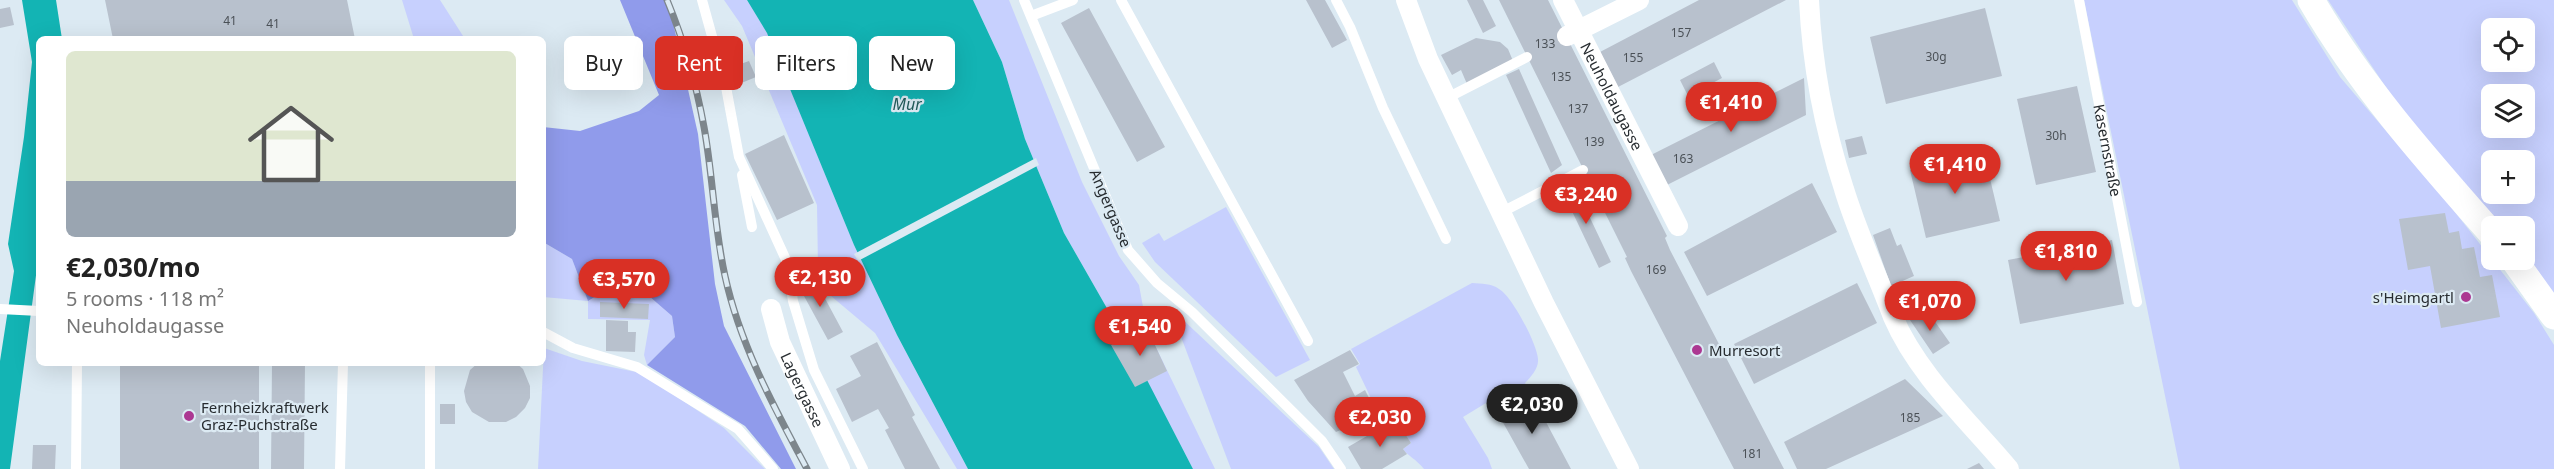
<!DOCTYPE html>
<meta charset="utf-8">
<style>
:root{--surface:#fff;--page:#f2f2f2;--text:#222;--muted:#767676;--accent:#d93025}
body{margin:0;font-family:"Noto Sans",sans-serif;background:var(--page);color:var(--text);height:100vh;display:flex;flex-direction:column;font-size:22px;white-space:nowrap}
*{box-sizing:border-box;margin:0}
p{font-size:20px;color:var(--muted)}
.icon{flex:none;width:33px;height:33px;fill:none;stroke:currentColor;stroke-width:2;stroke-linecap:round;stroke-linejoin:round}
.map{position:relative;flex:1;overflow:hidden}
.panel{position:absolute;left:36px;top:36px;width:510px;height:330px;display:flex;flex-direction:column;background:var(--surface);border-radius:9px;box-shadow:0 6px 24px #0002}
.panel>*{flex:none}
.hud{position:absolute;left:564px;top:36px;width:570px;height:54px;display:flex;gap:12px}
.controls{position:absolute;left:2481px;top:18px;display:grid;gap:12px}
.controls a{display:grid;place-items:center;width:54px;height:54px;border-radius:9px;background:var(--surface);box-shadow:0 6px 24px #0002;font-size:30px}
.price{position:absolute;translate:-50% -51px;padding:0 14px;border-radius:21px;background:var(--accent);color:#fff;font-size:20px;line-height:39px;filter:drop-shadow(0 2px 3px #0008)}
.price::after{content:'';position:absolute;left:50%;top:36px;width:18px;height:14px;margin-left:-9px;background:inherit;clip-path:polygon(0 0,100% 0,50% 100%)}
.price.on{background:#222;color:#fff}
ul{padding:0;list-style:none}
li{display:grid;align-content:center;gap:12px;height:318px;padding:0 30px}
li span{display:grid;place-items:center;height:186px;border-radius:9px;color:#555}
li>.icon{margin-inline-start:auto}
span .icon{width:108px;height:108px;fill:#fffc;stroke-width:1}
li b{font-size:26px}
.tag{padding:0 21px;border-radius:9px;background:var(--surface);box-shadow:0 6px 24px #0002;font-size:21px;line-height:54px}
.tag.on{background:var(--accent);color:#fff}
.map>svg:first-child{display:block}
.green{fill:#c7d0fe;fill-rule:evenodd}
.forest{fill:#909beb}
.water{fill:#13b4b4}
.pier{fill:#dceaf3}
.building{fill:#b8c1cd}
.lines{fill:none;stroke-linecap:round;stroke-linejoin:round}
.lane{stroke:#fff;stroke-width:10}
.street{stroke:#fff;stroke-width:20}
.secondary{stroke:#fff;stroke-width:27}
.rail-casing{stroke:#7d868c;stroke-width:7}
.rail{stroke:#dceaf3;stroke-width:4.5;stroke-dasharray:14;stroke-linecap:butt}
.poi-dot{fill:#ac3892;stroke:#dceaf3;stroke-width:2}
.labels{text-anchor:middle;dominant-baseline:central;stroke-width:4.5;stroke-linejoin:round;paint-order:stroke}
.number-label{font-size:12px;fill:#4b5157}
.street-label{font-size:15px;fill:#272c30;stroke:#dceaf3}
.poi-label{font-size:15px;fill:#272c30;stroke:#dceaf3;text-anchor:start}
.water-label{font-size:16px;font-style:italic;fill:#235c5c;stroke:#dceaf3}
</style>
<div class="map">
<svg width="2554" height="469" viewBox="0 0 2554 469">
<rect width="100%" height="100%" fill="#dceaf3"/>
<path class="green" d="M402,0H440L465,39H414Z
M724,0H747L767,32L854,245L897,335L968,469H957L875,333L831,296L818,267L817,205L742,26Z
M973,0H1009L1082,182L1119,256L1139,285L1147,329L1215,469H1193L1124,338L1064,233L1025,139L1002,62Z
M2084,0H2292L2340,77L2451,207L2534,313L2554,345V469H2180Z
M2328,0H2554V295L2525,254L2524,226H2500L2397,104ZM2492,28H2524V62H2492ZM2492,94H2524V128H2492ZM2492,160H2524V194H2492Z
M1226,207L1310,360L1276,377L1155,262L1142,243L1159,233L1164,241Z
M543,242L572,259L588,301L627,277L672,316L675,337L647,365L644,355L650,320L588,319V301L543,297Z
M1472,283C1482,284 1491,283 1499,289C1512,296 1537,344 1538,359C1539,368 1531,377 1525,383L1530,392L1496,410L1491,400L1463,417L1488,458L1492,469H1424C1416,459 1408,456 1403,449L1411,443L1402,429L1397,432L1391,422L1379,415L1356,367L1360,364L1351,349Z
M1181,318L1319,447L1334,469H1231L1178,329Z
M544,348L582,361L641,373L724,428L765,469H538Z"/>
<path class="forest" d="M620,0H665L672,18L698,134L715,284L724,326L796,469H781L745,426L647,365L675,337L672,316L627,277L588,301L572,259L543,242V127L580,131L639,111L659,95Z"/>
<path class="water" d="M22,0H56L62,39H39V253L10,469H0V361L14,271L8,244L24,137L32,62Z
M747,0H973L1002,62L1025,139L1064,233L1124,338L1112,345L1147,380L1193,469H968L897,335L854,245L767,33Z"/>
<path class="pier" d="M1036,158L1039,165L858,261L854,254Z"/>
<path class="building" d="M105,0H347L355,39H113Z
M1306,0H1325L1347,40L1332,48Z
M1467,0H1483L1496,26L1483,33Z
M1499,0H1548L1667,236L1665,238L1670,250L1784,469H1734L1631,271L1625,258L1627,257Z
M1699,0H1786L1618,87L1600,52Z
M10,7L14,25L0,28V9Z
M1089,8L1165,147L1137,162L1061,23Z
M1985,8L2002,76L1886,104L1870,37Z
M1476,38L1500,42L1508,49L1513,61L1467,84L1461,70L1452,75L1441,55Z
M749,61L756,77L739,84L732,67Z
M1714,62L1722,78L1688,96L1680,80Z
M1519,69L1562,165L1551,173L1506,75Z
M1804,78L1806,115L1665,186L1649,156Z
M2077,86L2096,172L2036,185L2017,99Z
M784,135L814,203L777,220L745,154Z
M1862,136L1867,154L1849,158L1845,140Z
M1984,153L2000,221L1926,238L1910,170Z
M1573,182L1611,262L1599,268L1561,188Z
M1812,183L1837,232L1707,296L1684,252Z
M2445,213L2449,233L2459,231L2462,249L2474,247L2480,277L2492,275L2500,317L2441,328L2430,266L2408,270L2399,219Z
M1890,228L1897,246L1901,244L1914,276L1891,286L1873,235Z
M2112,240L2124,304L2020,324L2008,260Z
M813,276L843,332L828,340L798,285Z
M1857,283L1877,323L1754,384L1734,344Z
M600,302L649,304L648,319L600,317Z
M1923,311L1928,318L1931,316L1950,343L1933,354L1910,320Z
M606,320L628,321V332H636L635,352L606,351Z
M1147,328L1167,371L1135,387L1111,345Z
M877,342L915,415L912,417L940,469H905L885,430L889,428L878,409L852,422L836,389L861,376L850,356Z
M1350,350L1359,364L1343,372L1355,396L1365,390L1377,414L1336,432L1308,401L1294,380Z
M120,363H259V469H120Z
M272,363H305L304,469H271Z
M478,363H516L523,369L530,386V398L525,408L516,417L506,422H489L472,412L466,402L464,391L470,370Z
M1905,379L1943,416L1826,469H1797L1784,442Z
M1530,392L1571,469H1529L1496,410Z
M440,404H455V424H440Z
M1391,422L1397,432L1402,429L1411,443L1403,449L1407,454L1382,469H1361L1348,447Z
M33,445H56L55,469H32Z
M1979,463L1984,469H1967Z"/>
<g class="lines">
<g class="lane">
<path d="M702,0L726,87L739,157L787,262L793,301L814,370L863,469"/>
<path d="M1024,0L1128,250L1157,283L1192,312L1322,441L1341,469"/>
<path d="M1121,0L1308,341"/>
<path d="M1336,0L1350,27L1383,108L1446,239"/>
<path id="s1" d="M2079,0L2137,302"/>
<path d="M1031,16L1073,0"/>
<path d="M1447,98L1527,57"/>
<path d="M742,175L752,227"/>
<path d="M1502,212L1583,170"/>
<path d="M0,309L39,311"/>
<path d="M543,332L573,348L637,367L738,429L773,469"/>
<path d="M76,469L77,363"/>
<path d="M340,469L343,363"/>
<path d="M430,469V363"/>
</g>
<g class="street">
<path d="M1406,0L1428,59L1544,303L1629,469"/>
<path id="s2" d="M1563,0L1678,226"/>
<path d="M1809,0C1812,64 1824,128 1844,189C1857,232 1877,274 1893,317C1918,375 1969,421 2009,469"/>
<path d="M1567,36L1639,0"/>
<path id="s3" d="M771,309L780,342L840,469"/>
</g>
<path class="secondary" d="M2311,0C2361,86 2427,160 2492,234
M2514,260L2554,316"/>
<defs>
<path id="rail" d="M667,0C684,41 696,83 704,127C713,176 714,227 725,276C740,345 774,407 807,469"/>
</defs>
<use href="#rail" class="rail-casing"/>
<use href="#rail" class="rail"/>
</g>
<g class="poi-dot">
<circle cx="2466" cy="297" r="6"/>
<circle cx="1697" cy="350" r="6"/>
<circle cx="189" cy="416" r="6"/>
</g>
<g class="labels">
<g class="number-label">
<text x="230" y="20">41</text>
<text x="273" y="23">41</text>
<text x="1681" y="32">157</text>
<text x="1545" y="43">133</text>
<text x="1936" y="56">30g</text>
<text x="1633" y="57">155</text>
<text x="1561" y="76">135</text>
<text x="1578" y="108">137</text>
<text x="2056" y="135">30h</text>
<text x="1594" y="141">139</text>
<text x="1683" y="158">163</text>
<text x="1656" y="269">169</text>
<text x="1910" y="417">185</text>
<text x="1752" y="453">181</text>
</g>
<g class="street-label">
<text stroke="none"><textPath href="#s2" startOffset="108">Neuholdaugasse</textPath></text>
<text stroke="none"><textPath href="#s1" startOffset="153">Kasernstraße</textPath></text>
<text transform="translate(1111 208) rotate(67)">Angergasse</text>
<text stroke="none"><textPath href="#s3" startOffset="87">Lagergasse</textPath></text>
</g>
<g class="poi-label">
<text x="2454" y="297" text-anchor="end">s'Heimgartl</text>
<text x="1709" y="350">Murresort</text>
<text x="201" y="407">Fernheizkraftwerk<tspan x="201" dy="17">Graz-Puchstraße</tspan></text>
</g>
<g class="water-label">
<text x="907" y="104">Mur</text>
</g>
</g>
</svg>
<div class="controls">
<a><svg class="icon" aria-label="locate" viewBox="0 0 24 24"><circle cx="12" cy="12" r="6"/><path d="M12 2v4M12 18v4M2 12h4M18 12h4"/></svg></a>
<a><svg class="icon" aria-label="layers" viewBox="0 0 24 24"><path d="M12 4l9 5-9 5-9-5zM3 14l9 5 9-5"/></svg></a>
<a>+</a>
<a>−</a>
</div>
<b class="price" style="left:1731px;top:133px">€1,410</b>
<b class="price" style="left:1955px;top:195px">€1,410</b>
<b class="price" style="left:1586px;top:225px">€3,240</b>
<b class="price" style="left:2066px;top:282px">€1,810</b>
<b class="price" style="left:820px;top:308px">€2,130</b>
<b class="price" style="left:624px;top:310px">€3,570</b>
<b class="price" style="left:1930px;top:332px">€1,070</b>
<b class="price" style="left:1140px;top:357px">€1,540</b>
<b class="price on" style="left:1532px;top:435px">€2,030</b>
<b class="price" style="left:1380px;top:448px">€2,030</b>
<div class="hud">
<a class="tag">Buy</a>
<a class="tag on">Rent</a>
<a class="tag">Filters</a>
<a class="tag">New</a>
</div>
<section class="panel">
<ul>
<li><span style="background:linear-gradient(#dfe7d0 70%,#9aa5b1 0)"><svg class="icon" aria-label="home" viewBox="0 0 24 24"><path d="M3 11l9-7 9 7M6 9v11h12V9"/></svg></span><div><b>€2,030/mo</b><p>5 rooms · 118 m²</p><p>Neuholdaugasse</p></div></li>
</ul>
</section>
</div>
